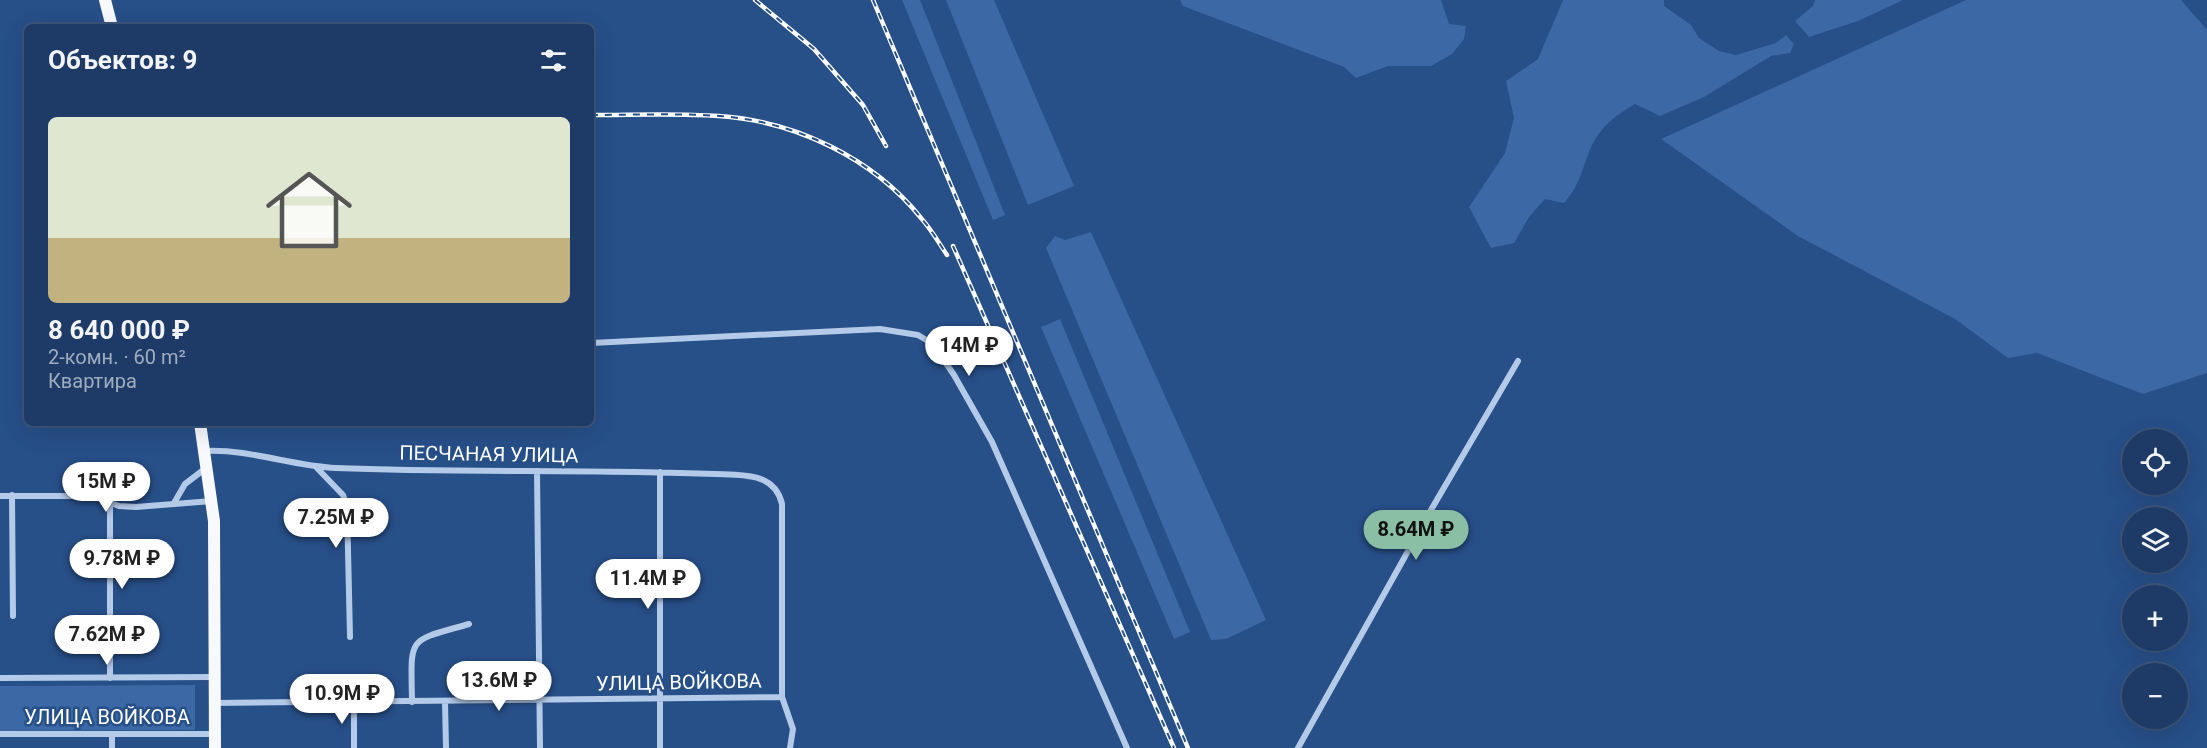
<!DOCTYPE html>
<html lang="ru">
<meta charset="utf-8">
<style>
:root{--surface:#1d3b66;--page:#25426c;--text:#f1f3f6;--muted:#a0adbf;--line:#3b557a;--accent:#8abfa5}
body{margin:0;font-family:Roboto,sans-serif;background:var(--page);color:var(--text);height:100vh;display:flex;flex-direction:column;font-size:22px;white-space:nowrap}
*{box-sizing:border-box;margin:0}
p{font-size:20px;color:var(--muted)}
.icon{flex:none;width:33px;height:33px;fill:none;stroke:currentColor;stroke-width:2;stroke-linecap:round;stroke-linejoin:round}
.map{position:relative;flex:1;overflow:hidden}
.drawer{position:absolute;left:24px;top:24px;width:570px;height:402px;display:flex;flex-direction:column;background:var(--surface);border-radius:9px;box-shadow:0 6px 24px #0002,0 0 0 2px var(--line)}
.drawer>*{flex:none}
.fabs{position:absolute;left:2122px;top:429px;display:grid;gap:12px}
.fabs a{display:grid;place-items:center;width:66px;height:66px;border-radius:50%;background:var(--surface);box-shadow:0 6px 24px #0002,0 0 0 2px var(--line);font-size:30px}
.price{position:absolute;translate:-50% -51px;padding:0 14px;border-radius:21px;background:#fff;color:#222;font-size:20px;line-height:39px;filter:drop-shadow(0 2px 3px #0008)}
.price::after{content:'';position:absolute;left:50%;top:36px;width:18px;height:14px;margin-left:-9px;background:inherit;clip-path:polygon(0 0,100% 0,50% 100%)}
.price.selected{background:var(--accent);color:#111}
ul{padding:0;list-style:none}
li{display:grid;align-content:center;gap:12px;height:318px;padding:0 24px}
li+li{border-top:2px solid var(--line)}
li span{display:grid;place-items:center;height:186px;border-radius:9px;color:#555}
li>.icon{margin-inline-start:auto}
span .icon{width:108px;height:108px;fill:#fffc;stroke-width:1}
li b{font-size:26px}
h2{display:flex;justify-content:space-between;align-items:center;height:72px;padding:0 24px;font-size:26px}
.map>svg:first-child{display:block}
.green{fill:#3c68a5}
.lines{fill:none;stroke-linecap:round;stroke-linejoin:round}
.street{stroke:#b4cae9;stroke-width:6}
.primary{stroke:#f7f9fe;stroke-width:12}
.rail-casing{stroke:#fff;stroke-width:4.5}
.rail{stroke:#274f88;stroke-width:2;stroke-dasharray:7;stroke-linecap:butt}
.labels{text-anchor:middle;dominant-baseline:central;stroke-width:5;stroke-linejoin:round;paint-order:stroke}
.street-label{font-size:20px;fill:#fff;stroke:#274f88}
</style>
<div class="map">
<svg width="2207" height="748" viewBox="0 0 2207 748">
<rect width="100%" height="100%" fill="#274f88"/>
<path class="green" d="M902,0H920L1005,215L993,220Z
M946,0H994L1074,186L1028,205Z
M1180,0H1441L1449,24L1466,26L1464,39L1452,54L1431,66H1388L1356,78L1344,67L1183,6Z
M1563,0H1664V6L1691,25L1699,38L1719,51L1736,55L1776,43L1786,35L1794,44L1790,53L1771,56L1704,97L1660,116L1635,104C1618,114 1601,126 1592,145C1582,168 1581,184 1564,203L1545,199L1529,217L1514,243L1491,248L1469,207L1505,153L1514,118L1506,81L1538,59Z
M1815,0H1903L1858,21L1809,37L1795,21L1813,6Z
M1966,0H2181L2207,30V373L2143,394L2037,353L2008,358L1955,319L1798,236L1661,139Z
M1091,232L1266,620L1226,639L1211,640L1046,248L1055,236L1065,240Z
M1060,319L1190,632L1174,639L1041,327Z
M195,685V730L0,731V686Z"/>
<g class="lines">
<path class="street" d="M591,343L880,329L918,335L933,344L954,375L992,442L1127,748
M205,451C251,449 291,466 336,468C462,473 588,469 715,474C741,475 775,472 782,504V697L793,729L790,748
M316,467L343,495L347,506L350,637
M537,471L540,748
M660,472V748
M12,495L13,616
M0,496H93L119,506L136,507L212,501
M110,502V678
M174,503L185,484L206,468
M0,678L214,677
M445,701L446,748
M412,702C411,635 406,642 469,624
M215,703L782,697
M354,703V748
M0,734H214
M112,734V748
M1298,748L1431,510L1518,361"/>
<path class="primary" d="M105,0L112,27
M200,423L214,521L215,748"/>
<defs>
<path id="rail" d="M755,0L814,49L863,105L886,146
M873,0L1188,748
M591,115C633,115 677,113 719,116C795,121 873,158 921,218C931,229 939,243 947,255
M953,246L1174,748"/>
</defs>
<use href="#rail" class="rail-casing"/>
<use href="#rail" class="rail"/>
</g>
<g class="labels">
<g class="street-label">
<text transform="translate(489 454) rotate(1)">ПЕСЧАНАЯ УЛИЦА</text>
<text transform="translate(679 682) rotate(-1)">УЛИЦА ВОЙКОВА</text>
<text x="107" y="717">УЛИЦА ВОЙКОВА</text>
</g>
</g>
</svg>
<div class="fabs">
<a><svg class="icon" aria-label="locate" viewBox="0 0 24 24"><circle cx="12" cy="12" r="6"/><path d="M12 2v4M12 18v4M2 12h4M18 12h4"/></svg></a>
<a><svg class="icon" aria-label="layers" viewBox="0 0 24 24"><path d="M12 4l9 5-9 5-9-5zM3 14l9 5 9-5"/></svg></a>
<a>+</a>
<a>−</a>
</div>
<b class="price" style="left:969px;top:377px">14M ₽</b>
<b class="price" style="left:106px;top:513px">15M ₽</b>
<b class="price" style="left:336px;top:549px">7.25M ₽</b>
<b class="price selected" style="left:1416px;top:561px">8.64M ₽</b>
<b class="price" style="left:122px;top:590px">9.78M ₽</b>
<b class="price" style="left:648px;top:610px">11.4M ₽</b>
<b class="price" style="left:107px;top:666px">7.62M ₽</b>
<b class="price" style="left:499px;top:712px">13.6M ₽</b>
<b class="price" style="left:342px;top:725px">10.9M ₽</b>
<section class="drawer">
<h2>Объектов: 9<svg class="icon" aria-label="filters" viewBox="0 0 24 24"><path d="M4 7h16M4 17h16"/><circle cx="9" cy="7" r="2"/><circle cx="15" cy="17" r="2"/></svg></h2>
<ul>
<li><span style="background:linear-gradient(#dfe7d0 65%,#c2b280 0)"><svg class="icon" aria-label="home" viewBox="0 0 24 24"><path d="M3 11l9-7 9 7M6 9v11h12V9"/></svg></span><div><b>8 640 000 ₽</b><p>2-комн. · 60 m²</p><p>Квартира</p></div></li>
</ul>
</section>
</div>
